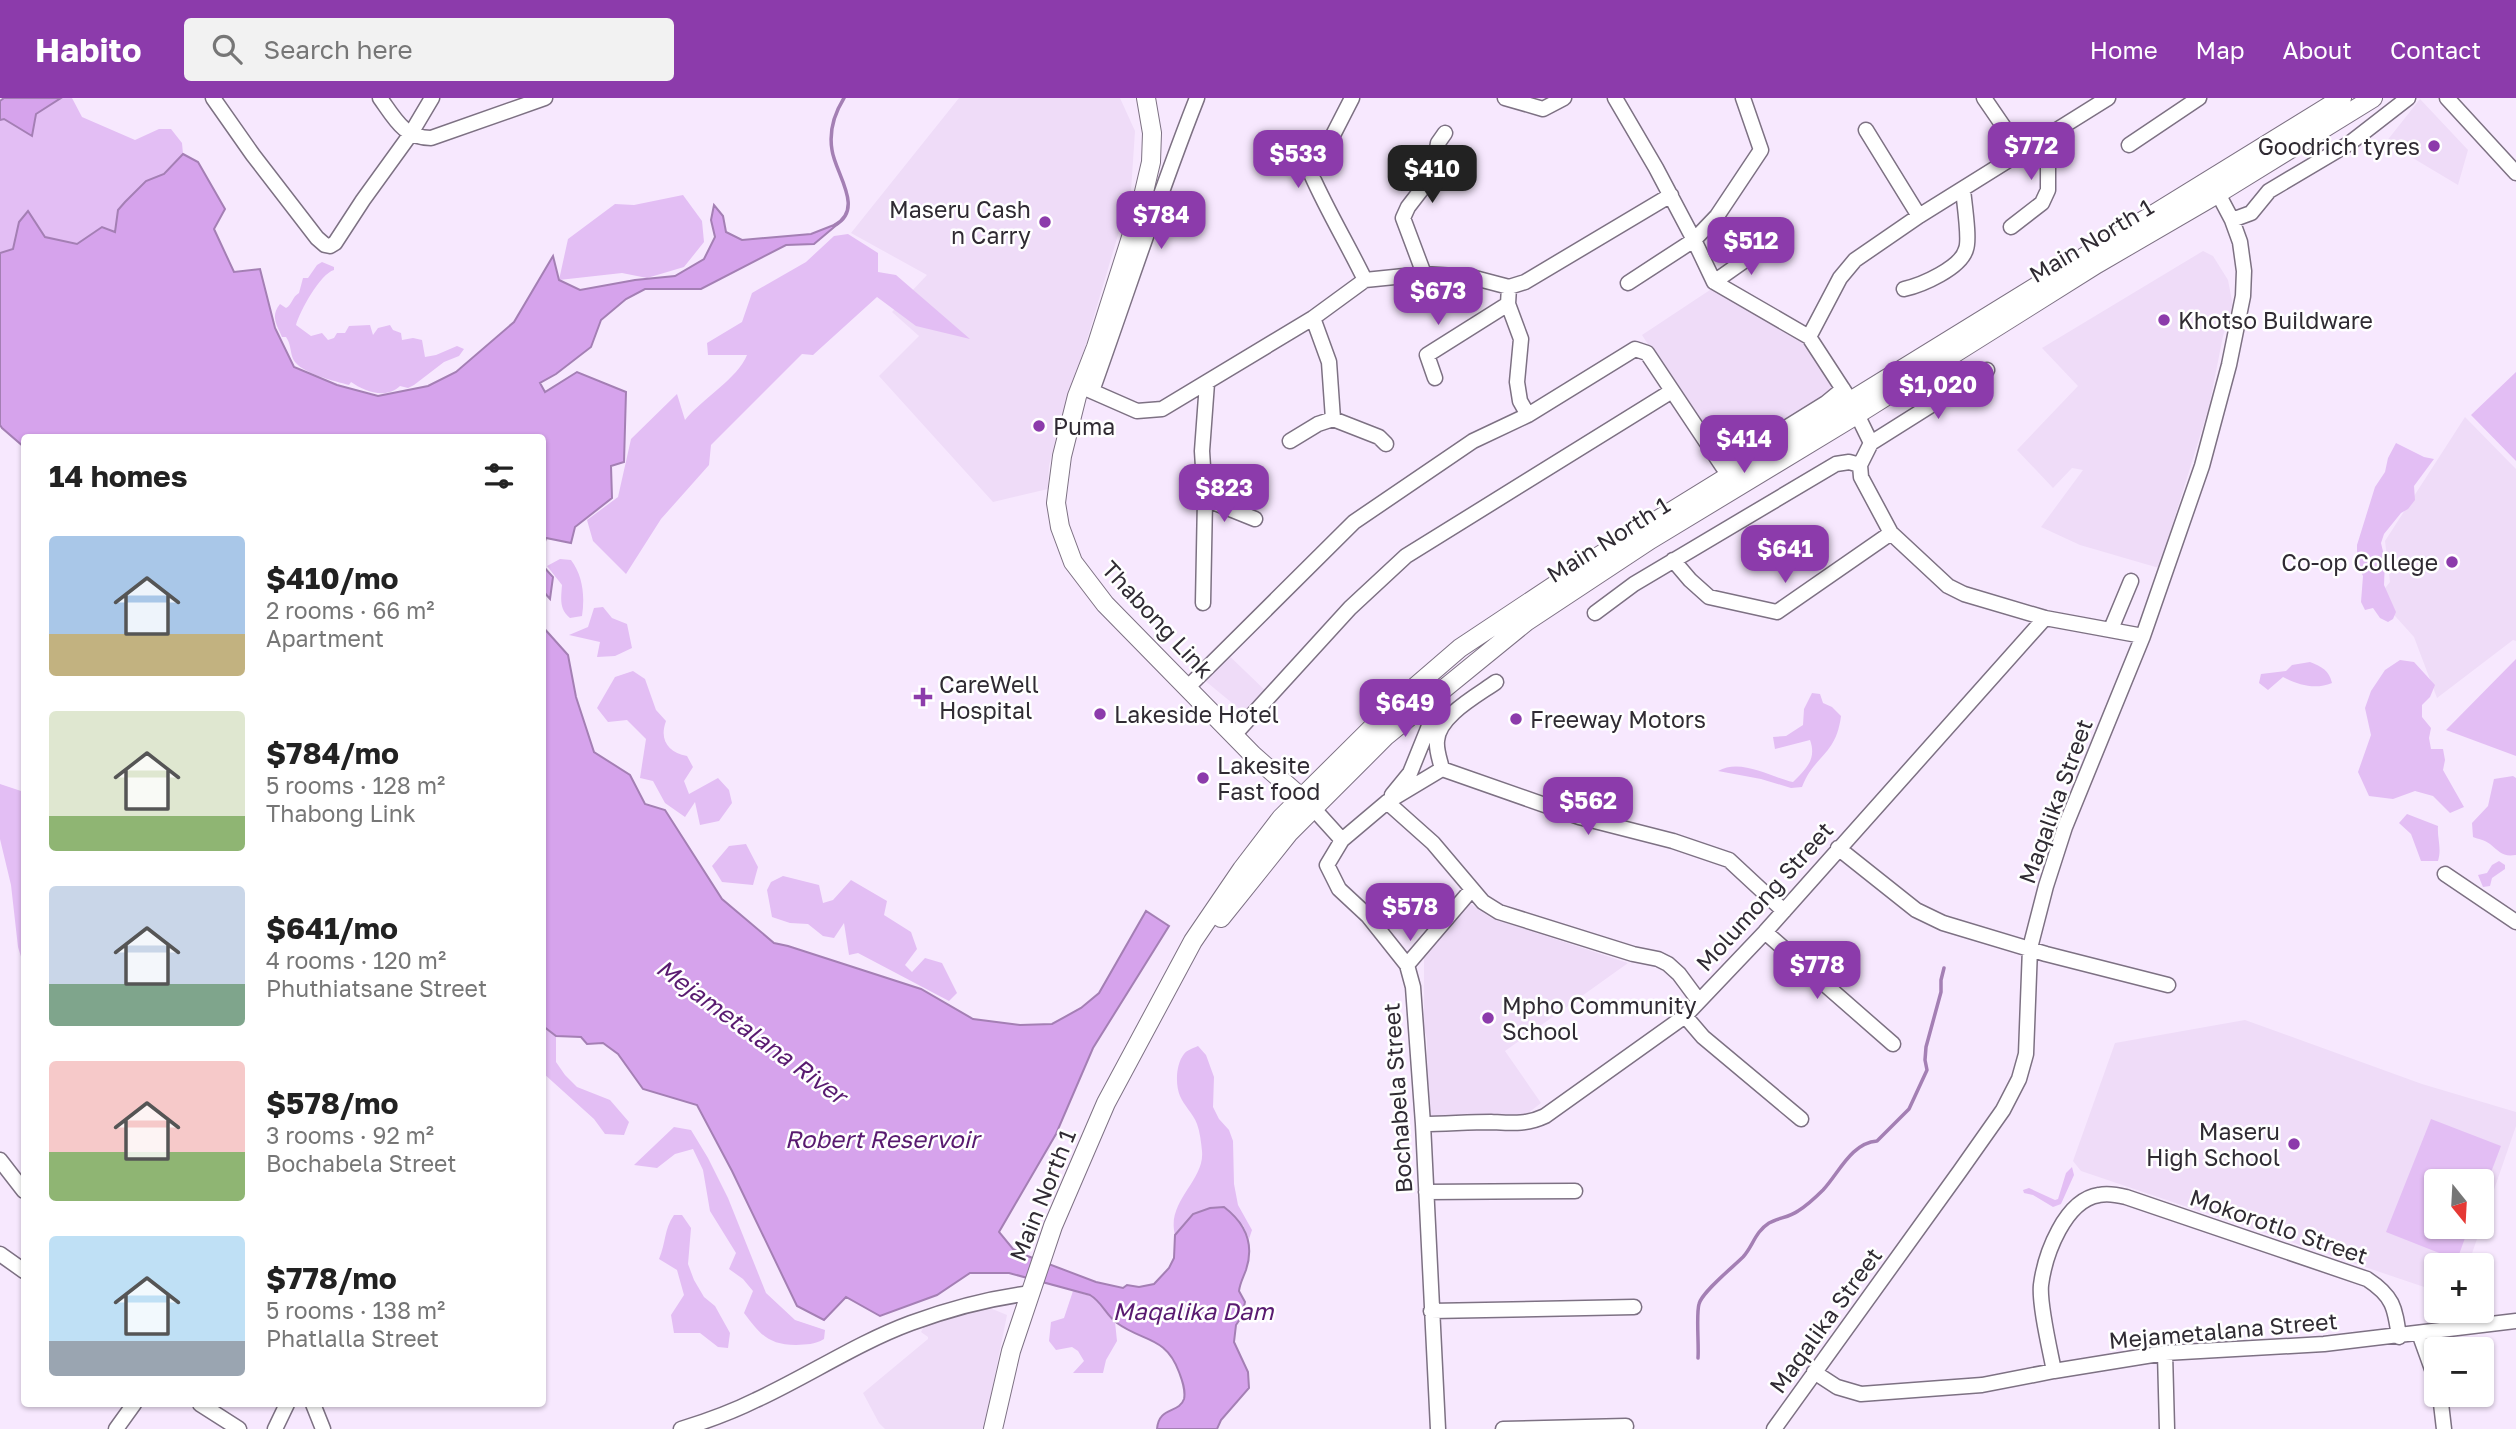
<!DOCTYPE html>
<meta charset="utf-8">
<style>
:root{--surface:#fff;--page:#f2f2f2;--text:#222;--muted:#767676;--accent:#8c3bab}
body{margin:0;font-family:"Golos Text",sans-serif;background:var(--page);color:var(--text);height:100vh;display:flex;flex-direction:column;font-size:26px;white-space:nowrap}
*{box-sizing:border-box;margin:0}
p{font-size:23px;color:var(--muted)}
.icon{flex:none;width:38px;height:38px;fill:none;stroke:currentColor;stroke-width:2;stroke-linecap:round;stroke-linejoin:round}
.map{position:relative;flex:1;overflow:hidden}
.sheet{position:absolute;left:21px;top:336px;width:525px;height:973px;display:flex;flex-direction:column;background:var(--surface);border-radius:7px;box-shadow:0 2px 5px #0004}
.sheet>*{flex:none}
.needle{width:46px;rotate:162deg}
.controls{position:absolute;left:2424px;top:1071px;display:grid;gap:14px}
.controls a{display:grid;place-items:center;width:70px;height:70px;border-radius:7px;background:var(--surface);box-shadow:0 2px 5px #0004;font-size:35px}
.price{position:absolute;translate:-50% -60px;padding:0 16px;border-radius:14px;background:var(--accent);color:#fff;font-size:23px;line-height:46px;filter:drop-shadow(0 2px 4px #0008)}
.price::after{content:'';position:absolute;left:50%;top:42px;width:21px;height:16px;margin-left:-10px;background:inherit;clip-path:polygon(0 0,100% 0,50% 100%)}
.price.on{background:#222;color:#fff}
ul{padding:0;list-style:none}
li{display:flex;align-items:center;gap:21px;height:175px;padding:0 28px}
li span{display:grid;place-items:center;flex:none;width:196px;height:140px;border-radius:7px;color:#555}
li>.icon{margin-inline-start:auto}
span .icon{width:84px;height:84px;fill:#fffc;stroke-width:1}
li b{font-size:30px}
h2{display:flex;justify-content:space-between;align-items:center;height:84px;padding:0 28px;font-size:30px}
header{display:flex;align-items:center;gap:42px;box-sizing:border-box;height:98px;padding:0 35px;background:var(--accent);color:#fff}
header strong{font-size:33px}
nav{display:flex;gap:38px;margin-inline-start:auto;font-size:24px}
.search{width:490px;height:63px;background:var(--page);display:flex;align-items:center;gap:18px;box-sizing:border-box;padding:0 24px;border-radius:7px;color:var(--muted);font-size:26px}
.map>svg:first-child{display:block}
.built{fill:#efdcf8;fill-rule:evenodd}
.green{fill:#e3bef4}
.water{fill:#d6a3ec;stroke:#a47fb4;stroke-width:2}
.lines{fill:none;stroke-linecap:round;stroke-linejoin:round}
.stream{stroke:#a47fb4;stroke-width:3.5}
.minor-casing{stroke:#7d7183;stroke-width:17}
.major-casing{stroke:#7d7183;stroke-width:20}
.minor{stroke:#fff;stroke-width:14}
.major{stroke:#fff;stroke-width:18}
.poi-dot{fill:#8c3bab;stroke:#fff;stroke-width:2.5}
.labels{text-anchor:middle;dominant-baseline:central;stroke-width:5;stroke-linejoin:round;paint-order:stroke}
.poi-label{font-size:23px;fill:#302b33;stroke:#fff;text-anchor:start}
.street-label{font-size:23px;fill:#302b33;stroke:#fff}
.water-label{font-size:24px;font-style:italic;fill:#591a70;stroke:#fff}
</style>
<header>
<strong>Habito</strong>
<div class="search"><svg class="icon" aria-label="search" viewBox="0 0 24 24"><circle cx="10" cy="10" r="6"/><path d="M15 15l6 6"/></svg>Search here</div>
<nav><a>Home</a><a>Map</a><a>About</a><a>Contact</a></nav>
</header>
<div class="map">
<svg width="2516" height="1331" viewBox="0 0 2516 1331">
<rect width="100%" height="100%" fill="#f7e8fe"/>
<path class="built" d="M959,0H1120L1135,33L1131,93L1081,262L1059,328L1049,368L1048,391L993,404L879,278L919,238L892,214L927,177L851,135Z
M2420,1L2468,52L2458,87L2386,44Z
M2203,153L2213,158L2228,182L2233,208L2223,238L2209,309L2159,470L2080,447L2041,429L2083,372L2072,370L2053,390L2017,352L2078,288L2042,250Z
M1713,190L1795,236L1838,290L1725,365L1642,237Z
M2465,319L2516,371V543L2513,542L2437,600L2414,539L2378,499L2390,484L2385,443Z
M1218,547L1273,600L1254,623L1192,572Z
M1471,806L1491,820L1628,865L1505,953L1541,1005L1523,1019L1428,1018L1427,941L1424,931V858L1463,810Z
M2245,922L2422,986L2516,1014V1028L2468,1167H2436V1193L2081,1073L2073,1063L2115,945ZM2436,1083H2482V1129H2436Z
M990,1210L1007,1217L984,1331H885L879,1325L863,1295L928,1241V1239L921,1234L924,1228Z"/>
<path class="green" d="M61,0H72L82,19L135,42L159,31H171L182,45L183,56L164,76L146,83L118,112L115,134L102,129L77,146L45,139L28,114L19,124L13,152L0,155V22L36,16Z
M683,97L702,123L704,144L684,169L647,180L622,175L559,182L568,141L615,106L634,107Z
M848,136L878,155V174L896,177L970,241L916,228L877,199L813,257L802,256L711,347L709,367L661,421L626,476L593,443L587,422L618,399L631,341L677,296L685,322C702,301 738,280 747,257H708L707,245L742,224L752,195L806,164L834,138Z
M322,164L334,169V172C320,176 300,213 296,227L311,238L322,235L328,242L334,240L337,235H345L349,228L370,227L373,237L378,230L390,227L393,232L401,235L402,242L413,240L422,242L425,259L436,257L457,248L464,251L459,258L444,264L414,287L408,290L400,288C386,302 364,293 351,284L349,287C335,283 301,276 293,261C290,253 291,246 286,239H282C277,227 270,218 280,206L286,210C292,207 292,199 299,195L303,180H308L317,167Z
M2516,274V363L2471,317Z
M2396,345L2424,359L2434,361L2414,388L2415,402L2408,411L2401,415L2384,436L2381,445L2385,462L2384,487L2396,514L2393,521L2388,524L2380,520L2373,510L2365,512L2361,504L2363,478L2357,466V447L2375,389L2385,374L2388,360Z
M560,461L571,462C583,478 585,498 582,518L570,520C559,511 561,501 562,487L547,468Z
M603,509L612,520L627,526L632,550L615,558L597,559L600,544L569,537L588,529L594,510Z
M2516,561V658L2446,632Z
M2400,562L2414,564L2435,587L2430,599L2422,607V619L2431,630L2429,640L2431,651H2443L2445,662L2443,672L2464,709L2450,715L2433,698L2415,693L2393,701L2369,698L2358,674L2371,637L2365,610L2371,593L2385,572Z
M2310,564C2322,569 2329,572 2332,585C2315,592 2299,587 2283,579L2268,592L2259,585L2261,576L2286,573L2292,567Z
M633,573L645,581L656,612L666,623C659,642 668,654 687,658L693,669L684,683L689,696L718,680L729,692L732,705L719,723L700,727L695,704L685,719L665,705L653,683L640,680L646,641L627,622L608,624L597,610L615,579Z
M1812,595L1820,596L1823,605L1832,609L1841,618C1836,658 1814,657 1802,689L1791,690L1761,681L1718,673C1741,660 1770,679 1793,684C1806,671 1817,661 1810,642L1775,651L1773,639L1786,638L1803,627L1804,611Z
M2513,678L2516,680V757C2502,759 2500,754 2490,746C2485,742 2478,741 2473,739L2472,725L2488,708L2494,681Z
M0,686L24,694V849L22,862L18,849L11,787L0,741Z
M2407,716L2438,728C2437,741 2442,750 2438,763H2421L2411,736L2399,725Z
M746,746L758,769L753,787L722,784L712,768L729,748Z
M2499,763L2505,767V771L2492,780L2490,788L2483,789L2478,777L2487,775L2492,767Z
M783,778L819,787L823,805L833,802L851,782L887,803L884,817L911,834L917,851L905,867L912,874L925,860L942,865L957,895L949,903L858,855L849,857L844,825L834,840L823,838L808,826L790,825L772,819L767,792L771,784Z
M542,928L556,938V964L565,977L577,989L610,1002L629,1024L624,1037L605,1036L594,1021L543,975Z
M1198,948L1206,957L1214,979L1213,1009L1219,1021L1229,1032L1233,1043L1234,1086L1238,1107L1252,1132L1249,1141L1243,1127L1193,1116L1175,1137C1166,1103 1205,1083 1202,1053C1201,1044 1200,1034 1197,1026C1193,1015 1184,1008 1180,998C1175,986 1176,966 1184,956C1187,952 1194,950 1198,948Z
M2431,1021L2501,1048L2482,1098V1083H2436V1129H2469L2457,1162L2386,1134Z
M674,1029L691,1032L708,1060L728,1100L766,1195L795,1222L825,1232L824,1241C814,1247 807,1246 796,1247C768,1247 760,1236 744,1215L753,1193L743,1181L729,1171L736,1155L710,1113L703,1072L693,1051L675,1056L657,1070L634,1067Z
M2072,1069L2074,1077L2061,1106L2053,1109L2033,1097L2024,1095L2023,1092L2029,1090L2055,1102L2058,1101L2066,1075Z
M674,1117H682L691,1130L688,1166L694,1182L704,1199L715,1208L730,1235L728,1250L718,1249L700,1235H674L671,1217L684,1197L677,1172L659,1161C666,1145 664,1131 674,1117Z
M1073,1193L1094,1199L1115,1224L1117,1243L1106,1262L1103,1275H1073L1084,1263L1078,1253L1072,1249L1056,1252L1049,1243L1051,1224L1064,1220Z"/>
<path class="water" d="M4,0H61L36,16L32,38L4,21L0,22V3Z
M183,56L198,64L225,111L214,131L234,174L260,171L275,230L294,269L337,287L378,298L428,288L456,274L514,224L553,158L559,182L580,192L635,182L675,178L704,161L715,139L711,122L714,107L723,118L726,134L742,142L811,136L839,125L814,146L786,147L701,191H645L626,201L601,222L591,249L556,276L540,285L545,294L577,274L626,294L624,364L611,368L612,400L575,429L571,445L546,440L543,451L542,340H24V349L2,330L0,327V155L13,151L19,124L28,113L45,139L77,146L102,129L115,134L118,112L125,104L146,83L164,76Z
M542,467L553,479L550,501L543,493Z
M542,528L568,557L576,599L594,654L630,677L645,706L665,712L722,801L774,845L788,848L921,891L973,921L1020,927L1052,926L1081,910L1099,895L1146,813L1169,828L1093,950L1056,1036L999,1134L1013,1151L1025,1157L1096,1184L1123,1190L1127,1187L1139,1189L1154,1186L1169,1170L1174,1160L1175,1137L1193,1116L1210,1110L1224,1109C1245,1125 1255,1145 1246,1172C1243,1180 1240,1185 1239,1193L1245,1204L1242,1218L1236,1227L1234,1244L1248,1274L1249,1290L1221,1322L1217,1331H1157C1159,1308 1179,1316 1184,1301C1186,1292 1182,1282 1179,1274C1166,1238 1143,1244 1117,1225C1106,1217 1102,1204 1090,1197L1009,1175H970L937,1197L880,1218L846,1199L824,1222L797,1208L732,1073L697,1007L643,991L618,956L603,945L587,946L581,939L556,938L543,928Z"/>
<g class="lines">
<path class="stream" d="M835,127C865,111 835,75 832,52C829,34 834,16 844,0
M1698,1260C1699,1247 1696,1216 1699,1206C1702,1194 1733,1169 1743,1159C1753,1148 1755,1134 1769,1125C1778,1120 1790,1119 1798,1113C1806,1108 1816,1099 1823,1092C1839,1075 1851,1045 1877,1043L1909,1011L1927,972L1925,962L1926,949L1941,894V882L1944,870"/>
<defs>
<path id="minor" d="M213,0L253,57L317,140L325,147L330,148L335,145L363,102L410,37L432,0
M380,0C395,21 404,40 431,40L545,0
M1352,0L1312,78C1328,114 1348,147 1365,182
M1505,0L1543,11L1564,0
M1615,0L1656,70L1694,142L1628,185
M1743,0L1761,52L1717,118L1694,142L1714,184L1809,239L1850,302L1871,345L1860,367L1861,379L1891,435L1948,488L1964,496L2045,520L2143,538
M1984,0L2021,54
M2447,0L2516,75
M1866,32L1919,118
M2129,47L2199,0
M2232,122L2251,115L2269,93L2350,45L2408,0
M2011,129L2042,105L2048,92V37
M1424,176L1403,120L1408,109L1425,87L1423,74L1434,68L1438,45L1445,35
M1714,184L1768,146
M1509,189L1508,206L1521,241L1517,284L1520,303L1528,317
M1904,191C1922,187 1961,170 1966,151C1970,141 1964,104 1963,91
M1313,220L1329,264L1333,321
M1809,239L1840,180L1855,162L1919,118L2108,0
M1435,280L1427,257L1508,206
M1080,288L1137,313L1162,311L1313,220L1365,182L1424,176L1471,179L1509,189L1525,184L1671,97
M1092,293C1127,195 1159,96 1197,0
M1290,343L1318,326L1333,321L1379,339L1386,346
M1871,345L1987,272
M1205,401L1255,421
M1673,462L1690,482L1709,499L1777,514L1891,435
M1203,505L1205,401L1202,353L1207,285
M1595,515L1634,486L1836,366L1849,364L1860,367
M2111,531L2131,483
M1188,589L1354,424L1473,343L1528,317L1635,251L1647,255L1723,369L1826,305L1843,291
M1234,637L1350,510L1406,458L1672,293
M1442,671C1440,662 1436,652 1437,643C1438,618 1478,597 1496,584
M1392,697L1410,675L1444,591
M1387,704L1433,745L1483,804L1499,814L1633,856L1658,861L1668,866L1679,876L1699,903
M1313,710L1342,742L1327,767L1339,791L1368,818L1407,867L1413,889L1423,1026L1438,1331
M1342,742L1387,704L1442,671L1579,719L1673,743L1729,762L1784,813
M1838,750L1916,812L1943,825L2046,856L2168,887
M2445,776L2516,824
M1765,834L1893,946
M1407,867L1472,791
M1685,918L1703,939L1801,1021
M1423,1026C1445,1026 1468,1024 1491,1024C1511,1025 1526,1027 1545,1018L1685,918L1765,834L2045,520
M0,1062L24,1093
M1426,1094L1575,1093
M0,1156L24,1173
M1431,1213L1634,1209
M2419,1235L2436,1282
M2165,1255L2167,1331
M2054,1273C2050,1252 2039,1206 2041,1187C2045,1156 2065,1102 2099,1097C2108,1095 2118,1097 2126,1099L2367,1181C2393,1198 2395,1209 2399,1239
M1814,1274L1837,1289L1861,1296L1982,1287L2054,1273L2165,1255L2324,1246L2516,1223
M2440,1297L2444,1331
M200,1306L239,1331
M313,1306L323,1331
M116,1331L134,1306
M275,1331L287,1306
M681,1331C707,1323 732,1314 756,1302C808,1278 857,1245 911,1225C949,1211 990,1200 1031,1195
M1503,1331L1626,1328
M1774,1331L1960,1073L2003,1012L2019,981L2026,956L2030,850L2046,788L2065,729L2143,538L2202,368L2229,267L2243,198L2244,173L2240,144L2232,122L2214,88"/>
<path id="major" d="M1146,0L1152,35L1151,64L1140,111L1096,249L1077,298L1062,358L1058,389L1056,405L1060,429L1073,464L1105,506L1253,657L1311,708
M1221,820L1289,735L1386,638L1526,524L1650,442L1858,316L2097,166L2219,95L2373,0
M993,1331L1011,1253L1053,1128L1106,1005L1193,843L1242,771L1281,720L1402,600L1460,550L1594,461L2342,0"/>
</defs>
<use href="#minor" class="minor-casing"/>
<use href="#major" class="major-casing"/>
<use href="#minor" class="minor"/>
<use href="#major" class="major"/>
</g>
<g class="poi-dot">
<circle cx="2434" cy="48" r="7"/>
<circle cx="1045" cy="124" r="7"/>
<circle cx="2164" cy="222" r="7"/>
<circle cx="1039" cy="328" r="7"/>
<circle cx="2452" cy="464" r="7"/>
<path d="M919.5 588.5h7v7h7v7h-7v7h-7v-7h-7v-7h7z"/>
<circle cx="1100" cy="616" r="7"/>
<circle cx="1516" cy="621" r="7"/>
<circle cx="1203" cy="680" r="7"/>
<circle cx="1488" cy="920" r="7"/>
<circle cx="2294" cy="1046" r="7"/>
</g>
<g class="labels">
<g class="poi-label">
<text x="2420" y="48" text-anchor="end">Goodrich tyres</text>
<text x="1031" y="111" text-anchor="end">Maseru Cash<tspan x="1031" dy="26">n Carry</tspan></text>
<text x="2178" y="222">Khotso Buildware</text>
<text x="1053" y="328">Puma</text>
<text x="2438" y="464" text-anchor="end">Co-op College</text>
<text x="939" y="586">CareWell<tspan x="939" dy="26">Hospital</tspan></text>
<text x="1114" y="616">Lakeside Hotel</text>
<text x="1530" y="621">Freeway Motors</text>
<text x="1217" y="667">Lakesite<tspan x="1217" dy="26">Fast food</tspan></text>
<text x="1502" y="907">Mpho Community<tspan x="1502" dy="26">School</tspan></text>
<text x="2280" y="1033" text-anchor="end">Maseru<tspan x="2280" dy="26">High School</tspan></text>
</g>
<g class="street-label">
<text transform="translate(2091 142) rotate(-31)">Main North 1</text>
<text transform="translate(1608 441) rotate(-32)">Main North 1</text>
<text transform="translate(1158 521) rotate(47)">Thabong Link</text>
<text transform="translate(2055 703) rotate(-70)">Maqalika Street</text>
<text transform="translate(1764 798) rotate(-48)">Molumong Street</text>
<text transform="translate(1397 1000) rotate(-94)">Bochabela Street</text>
<text transform="translate(1042 1097) rotate(-68)">Main North 1</text>
<text transform="translate(2279 1128) rotate(19)">Mokorotlo Street</text>
<text transform="translate(1825 1222) rotate(-54)">Maqalika Street</text>
<text transform="translate(2223 1232) rotate(-5)">Mejametalana Street</text>
</g>
<g class="water-label">
<text transform="translate(752 933) rotate(36)">Mejametalana River</text>
<text x="882" y="1040">Robert Reservoir</text>
<text x="1193" y="1212">Maqalika Dam</text>
</g>
</g>
</svg>
<div class="controls">
<a><svg class="needle" viewBox="-14 -14 28 28"><path d="M0-13l5 13h-10z" fill="#e53935"/><path d="M0 13l5-13h-10z" fill="#767676"/></svg></a>
<a>+</a>
<a>−</a>
</div>
<b class="price" style="left:2031px;top:84px">$772</b>
<b class="price" style="left:1298px;top:92px">$533</b>
<b class="price on" style="left:1432px;top:107px">$410</b>
<b class="price" style="left:1161px;top:153px">$784</b>
<b class="price" style="left:1751px;top:179px">$512</b>
<b class="price" style="left:1438px;top:229px">$673</b>
<b class="price" style="left:1938px;top:323px">$1,020</b>
<b class="price" style="left:1744px;top:377px">$414</b>
<b class="price" style="left:1224px;top:426px">$823</b>
<b class="price" style="left:1785px;top:487px">$641</b>
<b class="price" style="left:1405px;top:641px">$649</b>
<b class="price" style="left:1588px;top:739px">$562</b>
<b class="price" style="left:1410px;top:845px">$578</b>
<b class="price" style="left:1817px;top:903px">$778</b>
<section class="sheet">
<h2>14 homes<svg class="icon" aria-label="filters" viewBox="0 0 24 24"><path d="M4 7h16M4 17h16"/><circle cx="9" cy="7" r="2"/><circle cx="15" cy="17" r="2"/></svg></h2>
<ul>
<li><span style="background:linear-gradient(#a9c7e8 70%,#c2b280 0)"><svg class="icon" aria-label="home" viewBox="0 0 24 24"><path d="M3 11l9-7 9 7M6 9v11h12V9"/></svg></span><div><b>$410/mo</b><p>2 rooms · 66 m²</p><p>Apartment</p></div></li>
<li><span style="background:linear-gradient(#dfe7d0 75%,#8fb573 0)"><svg class="icon" aria-label="home" viewBox="0 0 24 24"><path d="M3 11l9-7 9 7M6 9v11h12V9"/></svg></span><div><b>$784/mo</b><p>5 rooms · 128 m²</p><p>Thabong Link</p></div></li>
<li><span style="background:linear-gradient(#c9d6e8 70%,#7fa58c 0)"><svg class="icon" aria-label="home" viewBox="0 0 24 24"><path d="M3 11l9-7 9 7M6 9v11h12V9"/></svg></span><div><b>$641/mo</b><p>4 rooms · 120 m²</p><p>Phuthiatsane Street</p></div></li>
<li><span style="background:linear-gradient(#f6c9c9 65%,#8fb573 0)"><svg class="icon" aria-label="home" viewBox="0 0 24 24"><path d="M3 11l9-7 9 7M6 9v11h12V9"/></svg></span><div><b>$578/mo</b><p>3 rooms · 92 m²</p><p>Bochabela Street</p></div></li>
<li><span style="background:linear-gradient(#bfe0f5 75%,#9aa5b1 0)"><svg class="icon" aria-label="home" viewBox="0 0 24 24"><path d="M3 11l9-7 9 7M6 9v11h12V9"/></svg></span><div><b>$778/mo</b><p>5 rooms · 138 m²</p><p>Phatlalla Street</p></div></li>
</ul>
</section>
</div>
